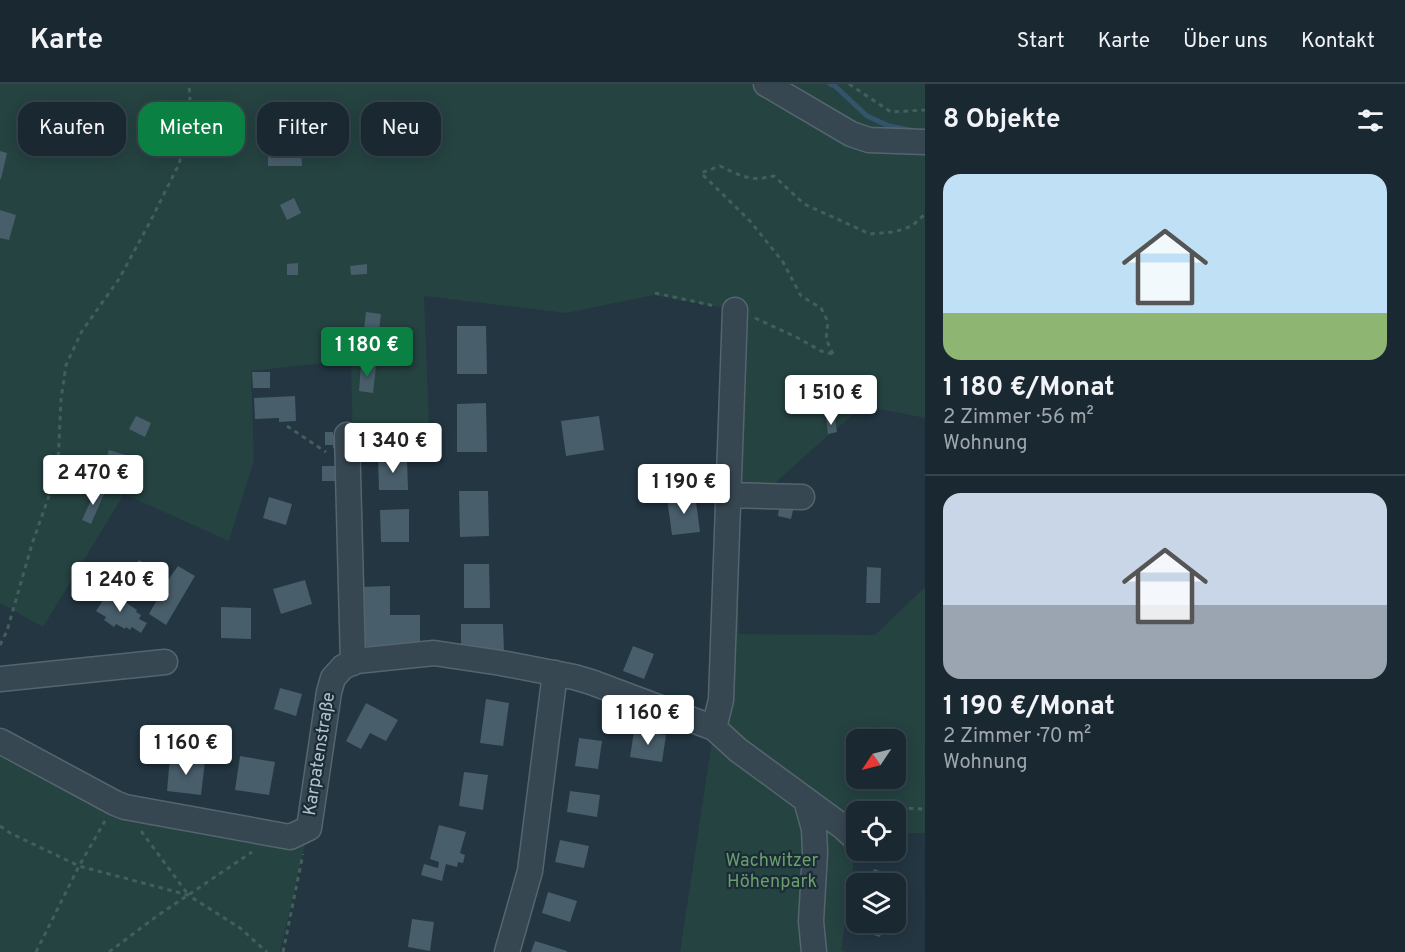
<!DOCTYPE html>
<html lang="de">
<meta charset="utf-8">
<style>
:root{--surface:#1a2832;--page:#27343e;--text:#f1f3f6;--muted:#9fa6ac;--line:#38444d;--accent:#0b8043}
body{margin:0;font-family:Overpass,sans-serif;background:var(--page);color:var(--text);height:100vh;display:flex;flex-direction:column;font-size:22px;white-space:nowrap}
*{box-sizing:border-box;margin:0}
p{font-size:20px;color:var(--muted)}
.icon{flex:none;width:33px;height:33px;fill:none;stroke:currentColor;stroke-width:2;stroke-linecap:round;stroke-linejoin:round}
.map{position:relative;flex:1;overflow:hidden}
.panel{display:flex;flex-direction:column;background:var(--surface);width:480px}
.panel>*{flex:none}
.guide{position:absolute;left:18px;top:18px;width:570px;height:54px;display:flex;gap:12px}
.needle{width:39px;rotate:235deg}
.fabs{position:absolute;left:846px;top:645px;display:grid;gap:12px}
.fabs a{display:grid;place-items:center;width:60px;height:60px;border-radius:12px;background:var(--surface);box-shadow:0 3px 15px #0003,0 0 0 2px var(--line);font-size:30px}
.price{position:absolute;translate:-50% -51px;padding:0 14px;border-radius:6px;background:#fff;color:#222;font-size:20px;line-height:39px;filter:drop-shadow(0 2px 3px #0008)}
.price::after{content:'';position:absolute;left:50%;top:36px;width:18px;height:14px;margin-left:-9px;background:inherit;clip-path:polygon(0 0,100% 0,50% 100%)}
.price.current{background:var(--accent);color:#fff}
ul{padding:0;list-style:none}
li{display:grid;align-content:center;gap:12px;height:318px;padding:0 18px}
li+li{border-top:2px solid var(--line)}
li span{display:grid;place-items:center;height:186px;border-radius:18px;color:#555}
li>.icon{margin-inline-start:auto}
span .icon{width:108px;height:108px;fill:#fffc;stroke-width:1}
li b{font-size:26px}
h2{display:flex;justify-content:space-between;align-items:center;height:72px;padding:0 18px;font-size:26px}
.pill{padding:0 21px;border-radius:18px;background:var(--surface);box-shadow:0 3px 15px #0003,0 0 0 2px var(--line);font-size:21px;line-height:54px}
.pill.current{background:var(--accent);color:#fff}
header{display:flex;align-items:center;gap:36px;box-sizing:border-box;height:84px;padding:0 30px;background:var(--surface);border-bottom:2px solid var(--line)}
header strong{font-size:28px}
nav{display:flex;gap:33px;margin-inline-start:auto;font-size:21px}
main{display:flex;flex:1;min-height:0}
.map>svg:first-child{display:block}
.green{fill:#254341;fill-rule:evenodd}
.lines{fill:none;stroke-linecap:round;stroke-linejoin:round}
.stream{stroke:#335469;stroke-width:5}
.building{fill:#485e6b}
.minor-casing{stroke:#55656f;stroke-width:27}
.path{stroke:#435f5d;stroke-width:3;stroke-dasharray:4.5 4.5;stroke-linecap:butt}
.minor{stroke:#374752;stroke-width:24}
.labels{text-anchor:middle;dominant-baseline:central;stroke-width:4.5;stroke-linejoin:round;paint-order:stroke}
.street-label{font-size:18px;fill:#b4c2cc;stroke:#1c2c37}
.park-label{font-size:18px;fill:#699f6b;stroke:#1c2c37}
</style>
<header>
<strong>Karte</strong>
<nav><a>Start</a><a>Karte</a><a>Über uns</a><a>Kontakt</a></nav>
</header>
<main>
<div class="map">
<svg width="925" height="868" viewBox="0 0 925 868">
<rect width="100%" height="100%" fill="#233642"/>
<path class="green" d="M0,0H925V334L864,322L825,354L774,400H737L739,550L875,551L925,503V749H896V728H856C856,772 849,821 841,865L846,868H680L714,644L735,226L654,211L566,229L424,212L430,366L353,369L351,276L251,287L254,376L229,457L124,410L43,543L0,519ZM856,656H896V694H856Z
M0,670L93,718L309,744L280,868H0Z"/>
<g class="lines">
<path class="stream" d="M830,0L835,2L867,32L889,42L910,46"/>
</g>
<path class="building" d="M268,65H301L302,82H268Z
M0,67L7,69L1,95H0Z
M294,114L301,129L287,136L280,121Z
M0,126L16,131L9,156L0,154Z
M298,179V191H287V180Z
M367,180V190L351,191L350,182Z
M366,228L381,230L379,247L364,246Z
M457,242H486L487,290H457Z
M361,280L376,282L373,309L359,307Z
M252,288H270V304H253Z
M295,312L296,337L279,338V334L255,335L254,314Z
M486,319L487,368H457V320Z
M136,332L151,339L145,353L129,345Z
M599,332L604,366L566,372L561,337Z
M835,334L837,348L828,350L826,335Z
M361,339H375V362H361Z
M325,348H333V351H341V364H333V361H325Z
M109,366L136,374L131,391L104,382Z
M378,374H407L408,406H379Z
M322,382H338L337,397H322Z
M96,405L105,408L91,440L82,436Z
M459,407H488L489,452L460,453Z
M695,410L700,448L672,451L667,414Z
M269,413L292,420L286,441L263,434Z
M779,424L793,426L791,435L778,432Z
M409,425V458H381L380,426Z
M139,476L168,496L178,482L195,492L166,541L149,530L158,514L127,492Z
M464,480H489L490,524H464Z
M867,483L881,484L880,519H866Z
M305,496L312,520L281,530L273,505Z
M390,502V531H420V562H360L359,503Z
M109,507L137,526L136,528L141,531L139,535L147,539L141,549L132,543L130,546L126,543L125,545L116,540L114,543L104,536L106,533L96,527Z
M221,523L251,524V555L221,554Z
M461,540H503L504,568L461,569Z
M633,562L654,570L644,595L623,587Z
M280,604L302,610L296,632L274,625Z
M486,615L509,619L503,662L480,659Z
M366,619L398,636L386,657L370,649L361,665L346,657Z
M634,647L666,651L662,678L630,673Z
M579,654L602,657L598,685L575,682Z
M240,672L275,678L269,711L235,706Z
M170,673L205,677L201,711L167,707Z
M464,688L488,691L483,726L459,722Z
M570,707L600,711L597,733L567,728Z
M439,741L466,748L460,769L465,771L463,779L458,778L457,783L446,780L442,797L421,791L424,780L438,784L439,778L430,775Z
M560,756L589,762L584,784L555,778Z
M874,785L900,794L896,807V800H869Z
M548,808L577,817L570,838L542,829Z
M412,835L434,838L430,867L408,863Z
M856,838H885L880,853L854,845Z
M535,857L567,867V868H531Z"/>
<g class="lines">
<defs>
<path id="minor" d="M766,0L851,50L869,56L925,58
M347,351L353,579
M729,411L802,413
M0,595L165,578
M714,644L721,616L735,226
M0,657L115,719L125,723L290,753L309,744L329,608L333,594L343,583L356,577L434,569L501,579L574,593L591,598L714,644L738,666L843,743L856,755
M806,716L814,745L815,769L811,837L814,868
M507,868L530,787L555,589"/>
</defs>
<use href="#minor" class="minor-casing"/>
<path class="path" d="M849,0L891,28L925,26
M655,209L715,222
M755,234L798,254L821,267L833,270
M833,270L826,255L828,238L821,224L801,212L783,178L750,137L701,89L720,82C741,92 750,98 774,92L804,120L870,150L894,148L912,142L925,130
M287,342L326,368
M0,561L7,547L32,460L50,409L58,380L61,315L66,281L82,247L119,195L150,138L179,80L191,33L189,0
M873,728L900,724L925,725
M0,742L10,749L79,782L188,811L240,844L267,868
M141,747L187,809
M36,868L79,782L105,737
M109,868L157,832L252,768
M283,868L303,770"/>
<use href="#minor" class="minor"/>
</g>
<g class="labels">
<g class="street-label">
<text transform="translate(320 670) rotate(-81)">Karpatenstraße</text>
</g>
<g class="park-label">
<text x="772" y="777">Wachwitzer<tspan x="772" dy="21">Höhenpark</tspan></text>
</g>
</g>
</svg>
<div class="fabs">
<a><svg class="needle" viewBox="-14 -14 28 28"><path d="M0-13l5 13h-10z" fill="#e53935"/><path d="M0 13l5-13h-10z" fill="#9fa6ac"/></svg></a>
<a><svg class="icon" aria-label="locate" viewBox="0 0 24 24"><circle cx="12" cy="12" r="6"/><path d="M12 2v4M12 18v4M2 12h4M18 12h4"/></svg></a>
<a><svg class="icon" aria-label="layers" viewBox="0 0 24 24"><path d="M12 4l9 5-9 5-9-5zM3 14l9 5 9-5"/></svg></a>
</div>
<b class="price current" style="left:367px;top:294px">1 180 €</b>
<b class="price" style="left:831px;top:342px">1 510 €</b>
<b class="price" style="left:393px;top:390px">1 340 €</b>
<b class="price" style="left:93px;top:422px">2 470 €</b>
<b class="price" style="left:684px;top:431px">1 190 €</b>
<b class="price" style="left:120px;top:529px">1 240 €</b>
<b class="price" style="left:648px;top:662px">1 160 €</b>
<b class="price" style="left:186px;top:692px">1 160 €</b>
<div class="guide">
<a class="pill">Kaufen</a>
<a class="pill current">Mieten</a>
<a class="pill">Filter</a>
<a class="pill">Neu</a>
</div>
</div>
<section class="panel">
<h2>8 Objekte<svg class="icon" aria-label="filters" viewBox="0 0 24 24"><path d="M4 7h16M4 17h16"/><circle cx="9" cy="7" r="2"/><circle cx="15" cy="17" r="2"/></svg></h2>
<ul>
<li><span style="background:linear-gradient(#bfe0f5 75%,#8fb573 0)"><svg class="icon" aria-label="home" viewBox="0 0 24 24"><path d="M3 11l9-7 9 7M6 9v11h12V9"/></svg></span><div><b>1 180 €/Monat</b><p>2 Zimmer · 56 m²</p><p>Wohnung</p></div></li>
<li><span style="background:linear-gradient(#c9d6e8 60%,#9aa5b1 0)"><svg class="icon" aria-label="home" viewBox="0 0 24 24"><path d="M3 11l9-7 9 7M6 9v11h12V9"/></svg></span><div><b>1 190 €/Monat</b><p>2 Zimmer · 70 m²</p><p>Wohnung</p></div></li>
</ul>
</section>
</main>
